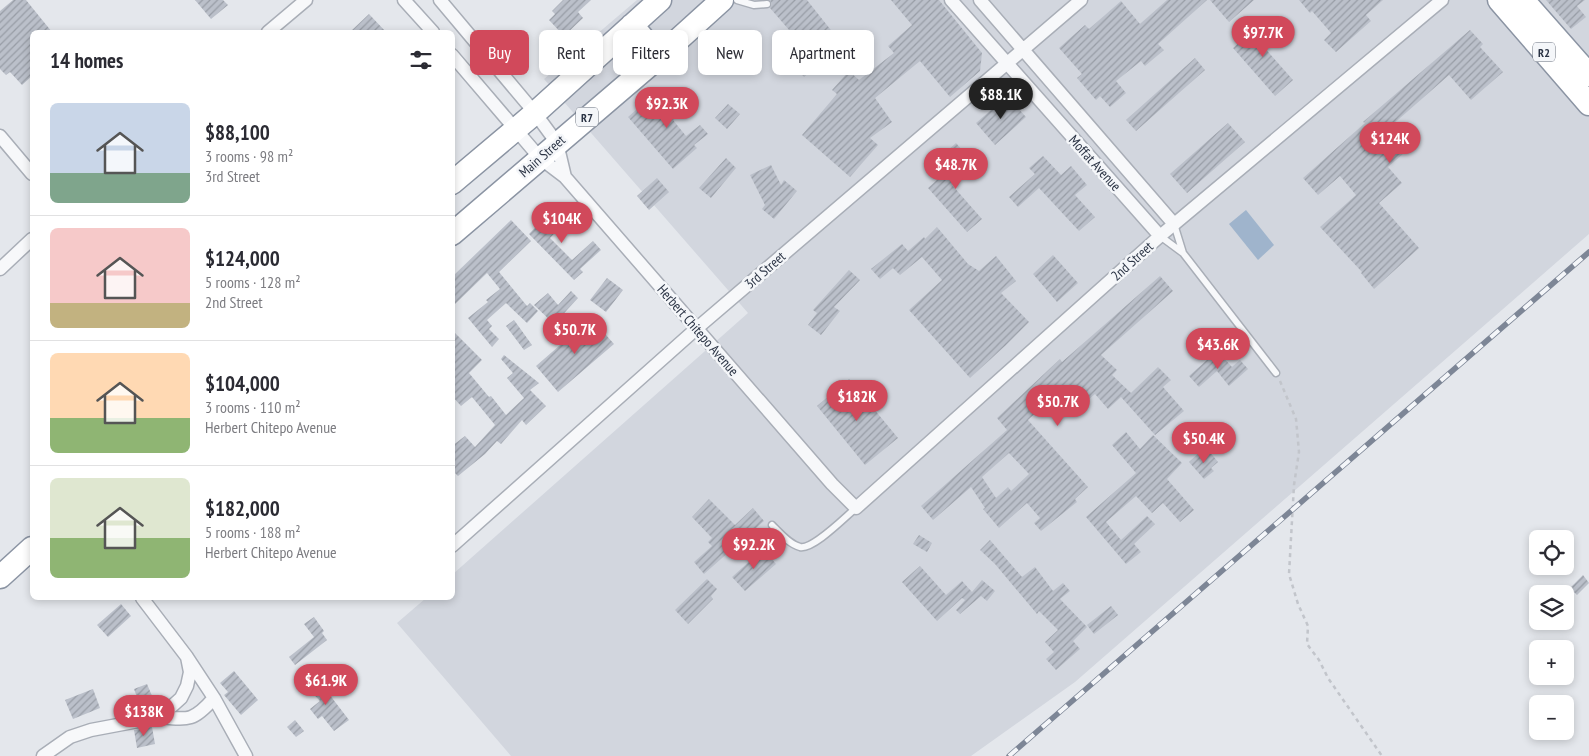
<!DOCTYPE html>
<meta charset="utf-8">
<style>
:root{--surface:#fff;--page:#f7f7f7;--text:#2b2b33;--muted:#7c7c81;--line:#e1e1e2;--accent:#d1495b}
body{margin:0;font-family:"PT Sans Narrow",sans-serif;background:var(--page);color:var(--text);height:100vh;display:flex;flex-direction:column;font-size:19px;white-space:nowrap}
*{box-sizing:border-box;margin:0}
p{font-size:16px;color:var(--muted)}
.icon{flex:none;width:28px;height:28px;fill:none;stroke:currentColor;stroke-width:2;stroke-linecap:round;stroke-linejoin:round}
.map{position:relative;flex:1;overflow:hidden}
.side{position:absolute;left:30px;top:30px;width:425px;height:570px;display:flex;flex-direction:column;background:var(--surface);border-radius:8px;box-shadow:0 2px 8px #0003}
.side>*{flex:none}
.banner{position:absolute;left:470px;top:30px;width:475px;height:45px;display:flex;gap:10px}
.tools{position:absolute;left:1529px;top:530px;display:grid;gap:10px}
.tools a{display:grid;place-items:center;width:45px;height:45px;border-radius:8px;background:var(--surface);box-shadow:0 2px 8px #0003;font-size:25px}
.price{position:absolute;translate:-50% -42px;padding:0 11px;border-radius:18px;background:var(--accent);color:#fff;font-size:16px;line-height:32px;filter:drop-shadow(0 1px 2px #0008)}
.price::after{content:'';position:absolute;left:50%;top:30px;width:15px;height:11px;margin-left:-8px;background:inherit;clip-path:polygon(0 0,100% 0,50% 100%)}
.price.current{background:#222;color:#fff}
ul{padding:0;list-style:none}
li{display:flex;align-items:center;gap:15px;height:125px;padding:0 20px}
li+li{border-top:1px solid var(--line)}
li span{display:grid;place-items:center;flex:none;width:140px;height:100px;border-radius:8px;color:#555}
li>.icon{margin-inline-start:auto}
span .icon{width:60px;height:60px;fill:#fffc;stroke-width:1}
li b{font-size:21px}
h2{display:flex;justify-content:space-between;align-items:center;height:60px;padding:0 20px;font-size:21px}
.chip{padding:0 18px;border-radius:8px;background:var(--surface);box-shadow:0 2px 8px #0003;font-size:18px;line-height:45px}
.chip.current{background:var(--accent);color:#fff}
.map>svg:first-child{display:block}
.built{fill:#d2d6de}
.water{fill:#9fb4cc}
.building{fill:url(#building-hatch);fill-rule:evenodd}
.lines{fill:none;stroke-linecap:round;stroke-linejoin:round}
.lane-casing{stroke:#a9aeb7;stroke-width:9}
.street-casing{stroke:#a9aeb7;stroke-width:15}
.highway-casing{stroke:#8b94a3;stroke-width:25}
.path{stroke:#c2c5cb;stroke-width:2.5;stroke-dasharray:4 4;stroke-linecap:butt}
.lane{stroke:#f7f8fa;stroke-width:6}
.street{stroke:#f7f8fa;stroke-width:12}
.highway{stroke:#fff;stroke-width:22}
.rail-casing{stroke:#7d8696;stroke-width:5.5}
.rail{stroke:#f4f6f9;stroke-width:4;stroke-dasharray:11;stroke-linecap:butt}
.labels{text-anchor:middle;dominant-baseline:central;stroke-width:5;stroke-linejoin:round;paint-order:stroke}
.shield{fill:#f4f6f9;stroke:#676e7b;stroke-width:1}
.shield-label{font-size:12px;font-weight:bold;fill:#2b3445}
.street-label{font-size:14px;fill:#2b3445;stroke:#f4f6f9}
</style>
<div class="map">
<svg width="1589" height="756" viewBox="0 0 1589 756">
<defs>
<pattern id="building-hatch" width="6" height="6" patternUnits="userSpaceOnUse" patternTransform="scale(1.25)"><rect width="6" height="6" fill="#bbc0ca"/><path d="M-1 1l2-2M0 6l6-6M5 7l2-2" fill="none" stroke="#989da6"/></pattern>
</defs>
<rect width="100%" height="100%" fill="#e4e7ec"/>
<path class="built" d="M637,0H1589V234L1075,682L971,756H511L397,623L426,598H452L453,574L748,313L544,79Z"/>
<path class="water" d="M1246,210L1274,245L1258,260L1229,224Z"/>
<path class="building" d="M13,0H26L52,32H32V76L22,85L10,72L6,75L0,69V11Z
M195,0H223L228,5L211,19Z
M563,0H591L578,12L583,18L564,36L549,20L555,14L552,11Z
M770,0H807L842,44L804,77L782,50L796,38L770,8L772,4Z
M891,0H939L982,53L980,71L950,97L920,61L875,98L892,122L870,138L878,145L850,177L802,135L837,94L832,90L849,71L859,80L894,53L888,46L912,25Z
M1167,0H1207L1158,44L1164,50L1145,66L1141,61L1116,81L1126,93L1110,107L1100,96L1096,100L1077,78L1082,74L1059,48L1085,25L1089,29L1121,1L1140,24Z
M1210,0H1254L1229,22Z
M1299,0H1383L1366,15L1371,21L1336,52L1324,40L1331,33L1312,11L1310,13Z
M1546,0H1585L1577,6L1586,17L1571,29Z
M369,14L386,32H350Z
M1264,20L1277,34L1263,46L1293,80L1275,96L1233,48Z
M1470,30L1483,44L1480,47L1503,72L1471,100L1449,75L1391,126L1411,147L1388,167L1402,183L1379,203L1419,248L1374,289L1361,273L1362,272L1320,227L1356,195L1340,176L1318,195L1303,178L1365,123L1363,122Z
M1195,58L1205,70L1136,131L1126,120Z
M674,92L688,105L673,120L686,136L700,125L708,134L694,145L697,148L673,169L628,117L652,96L660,106Z
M1007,96L1026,117L995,145L976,123Z
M728,104L740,114L727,129L715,118Z
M1228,123L1245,142L1187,193L1170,174Z
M956,143L975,165L952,185L982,219L967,232L928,188L956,163L946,152Z
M1043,156L1061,175L1071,166L1087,185L1075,195L1095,217L1079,231L1039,188L1018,207L1009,197L1035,174L1029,168Z
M726,158L736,168L711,198L699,188Z
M771,165L781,185L784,180L797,191L774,219L762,209L765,205L750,175Z
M657,178L669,192L649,210L637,196Z
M556,206L569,218L550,238L572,260L593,241L601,250L580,269L583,272L574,280L529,234Z
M511,220L531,241L499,272L527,306L530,303L538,311L527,323L506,303L487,320L492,326L489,329L499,339L492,347L468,318L488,302L486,300L500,289L487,273L452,307V277Z
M937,227L968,264L979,271L996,256L1016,281L1001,293L1029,322L1005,346L970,378L909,310L942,280L922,257L900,275L893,268L880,279L871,269L902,244L908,251L924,237L925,239Z
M1053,255L1078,283L1057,302L1033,274Z
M849,270L860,280L834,307L840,311L821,335L808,325L817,313L813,310Z
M1160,276L1173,291L1101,355L1117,370L1112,375L1131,393L1158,367L1171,380L1163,387L1184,411L1155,435L1121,397L1108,409L1095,394L1072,414L1055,395L1028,420L1088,487L1075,499L1077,502L1041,531L1034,523L1040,518L1027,503L999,528L983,509L985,508L971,487L933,520L921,506L1007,430L997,418L1060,359L1062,362ZM1009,453L1029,474L1011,491L1008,487L996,498L982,477Z
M607,278L623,290L606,312L590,300Z
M571,291L578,298L554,324L534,305L548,293L558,305Z
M591,318L614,344L558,392L536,366Z
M514,320L532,345L524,350L506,326Z
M452,330L482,360L469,373L489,397L491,396L506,415L524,398L507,378L513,373L501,359L504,355L539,383L530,390L546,406L526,425L522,420L501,444L497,441L485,454L458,476L452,470V446L465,436L475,447L495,425L472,397L461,406L452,396Z
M1217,351L1232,367L1240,360L1248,369L1229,386L1217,371L1199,387L1189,376Z
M849,379L898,438L865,465L817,406Z
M1126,432L1140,449L1153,435L1182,463L1167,479L1194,510L1180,522L1163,503L1152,513L1136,496L1106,522L1121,540L1147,516L1155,524L1134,544L1141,552L1126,564L1086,517L1136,473L1112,445Z
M1209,451L1218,462L1211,468L1214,471L1204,479L1189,462L1199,453L1202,457Z
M709,499L735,525L753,508L764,521L704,574L694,562L712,546L708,542L712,538L692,517Z
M919,535L932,543L927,552L913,544Z
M990,540L1022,577L1035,567L1053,591L1063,583L1070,591L1060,599L1087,627L1073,641L1080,649L1056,670L1046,659L1054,652L1045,642L1058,630L1039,611L1037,614L995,564L980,550Z
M763,549L776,564L745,591L732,577Z
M920,566L946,595L962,581L972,592L982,580L995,591L987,601L981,596L960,614L956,610L965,600L962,598L937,621L902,582Z
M1583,575L1589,583L1577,595L1570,588Z
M707,579L717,589L711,596L713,599L688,624L675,610Z
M121,604L131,616L108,637L97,625Z
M1111,606L1118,615L1094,634L1087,625Z
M314,617L324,631L322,633L327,640L295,665L289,657L314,637L304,624Z
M234,671L258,700L241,715L224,695L228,692L220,683Z
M311,676L329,694L349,720L334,731L322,716L318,719L310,709L320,701L303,683Z
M147,684L155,703L141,708L134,689Z
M93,689L100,708L73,719L65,700Z
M295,720L304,731L296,737L287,727Z
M152,727L155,744L137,748L134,730Z"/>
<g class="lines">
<defs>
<path id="lane" d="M737,0L754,5L767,4
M1174,224L1183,253
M1160,236L1183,253L1276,373
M772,525C780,533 789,544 800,547C813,550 845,517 856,508"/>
<path id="street" d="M404,0L433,32
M440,0L535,113L557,143L565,177
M951,0L1160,236
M980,0L1174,224
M268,32L306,0
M452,55L540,158L565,177L832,484L856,508L1160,236L1442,0
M0,136L32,174
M0,269L32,239
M452,546L696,329L1081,0
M142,598L187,657L214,698L246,756
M160,717C189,720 194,721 214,698
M43,756L70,737L91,730L160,717L181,698L187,686L190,672L187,657"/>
<path id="highway" d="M1499,0L1589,104
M1523,0L1589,75
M632,25L659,57
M452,183L535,113L660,0
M452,234L659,57L722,0
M0,577L32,548"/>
</defs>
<use href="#lane" class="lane-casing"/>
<use href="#street" class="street-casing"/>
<use href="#highway" class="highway-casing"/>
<path class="path" d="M1280,381L1296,419L1299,452L1294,485L1289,574L1298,604L1308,626L1307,644L1319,660L1328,678L1382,756"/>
<use href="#lane" class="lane"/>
<use href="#street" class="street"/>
<use href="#highway" class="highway"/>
<defs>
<path id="rail" d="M1009,756L1589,252"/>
</defs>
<use href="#rail" class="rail-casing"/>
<use href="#rail" class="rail"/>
</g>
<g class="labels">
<g class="shield">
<rect x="1533" y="42.5" width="22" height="19" rx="4"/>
<rect x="576" y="107.5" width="22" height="19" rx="4"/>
</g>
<g class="shield-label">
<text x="1544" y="52">R2</text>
<text x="587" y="117">R7</text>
</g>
<g class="street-label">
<text transform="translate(542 156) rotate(-41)">Main Street</text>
<text transform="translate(1095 163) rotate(48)">Moffat Avenue</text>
<text transform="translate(1132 261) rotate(-42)">2nd Street</text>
<text transform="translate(765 270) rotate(-41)">3rd Street</text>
<text transform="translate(698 330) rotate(49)">Herbert Chitepo Avenue</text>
</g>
</g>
</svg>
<div class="tools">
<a><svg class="icon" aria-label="locate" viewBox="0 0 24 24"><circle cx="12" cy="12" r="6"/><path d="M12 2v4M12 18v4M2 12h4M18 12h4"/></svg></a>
<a><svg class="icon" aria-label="layers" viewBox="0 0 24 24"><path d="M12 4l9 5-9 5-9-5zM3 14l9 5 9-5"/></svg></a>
<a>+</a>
<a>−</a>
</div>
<b class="price" style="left:1263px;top:58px">$97.7K</b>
<b class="price current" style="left:1001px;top:120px">$88.1K</b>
<b class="price" style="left:667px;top:129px">$92.3K</b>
<b class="price" style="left:1390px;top:164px">$124K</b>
<b class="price" style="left:956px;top:190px">$48.7K</b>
<b class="price" style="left:562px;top:244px">$104K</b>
<b class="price" style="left:575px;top:355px">$50.7K</b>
<b class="price" style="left:1218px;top:370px">$43.6K</b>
<b class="price" style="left:857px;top:422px">$182K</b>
<b class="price" style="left:1058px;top:427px">$50.7K</b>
<b class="price" style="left:1204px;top:464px">$50.4K</b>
<b class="price" style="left:754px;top:570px">$92.2K</b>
<b class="price" style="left:326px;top:706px">$61.9K</b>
<b class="price" style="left:144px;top:737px">$138K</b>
<div class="banner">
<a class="chip current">Buy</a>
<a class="chip">Rent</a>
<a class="chip">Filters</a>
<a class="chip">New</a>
<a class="chip">Apartment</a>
</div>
<section class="side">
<h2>14 homes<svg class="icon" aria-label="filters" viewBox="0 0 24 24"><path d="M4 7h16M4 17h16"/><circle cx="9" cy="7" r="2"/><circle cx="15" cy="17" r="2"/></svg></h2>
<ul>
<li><span style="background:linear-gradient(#c9d6e8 70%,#7fa58c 0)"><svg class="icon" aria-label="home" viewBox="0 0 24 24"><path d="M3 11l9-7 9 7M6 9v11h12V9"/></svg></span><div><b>$88,100</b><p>3 rooms · 98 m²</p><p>3rd Street</p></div></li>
<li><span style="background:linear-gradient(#f6c9c9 75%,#c2b280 0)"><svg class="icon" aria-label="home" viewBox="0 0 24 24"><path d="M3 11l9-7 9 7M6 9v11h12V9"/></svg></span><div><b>$124,000</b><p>5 rooms · 128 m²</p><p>2nd Street</p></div></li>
<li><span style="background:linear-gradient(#ffd9b3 65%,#8fb573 0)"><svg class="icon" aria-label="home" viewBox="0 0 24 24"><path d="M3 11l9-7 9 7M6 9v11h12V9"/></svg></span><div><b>$104,000</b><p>3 rooms · 110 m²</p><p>Herbert Chitepo Avenue</p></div></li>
<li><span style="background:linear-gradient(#dfe7d0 60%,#8fb573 0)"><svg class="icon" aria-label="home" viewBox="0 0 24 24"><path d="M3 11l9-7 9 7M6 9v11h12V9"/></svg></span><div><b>$182,000</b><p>5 rooms · 188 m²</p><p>Herbert Chitepo Avenue</p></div></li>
</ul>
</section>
</div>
